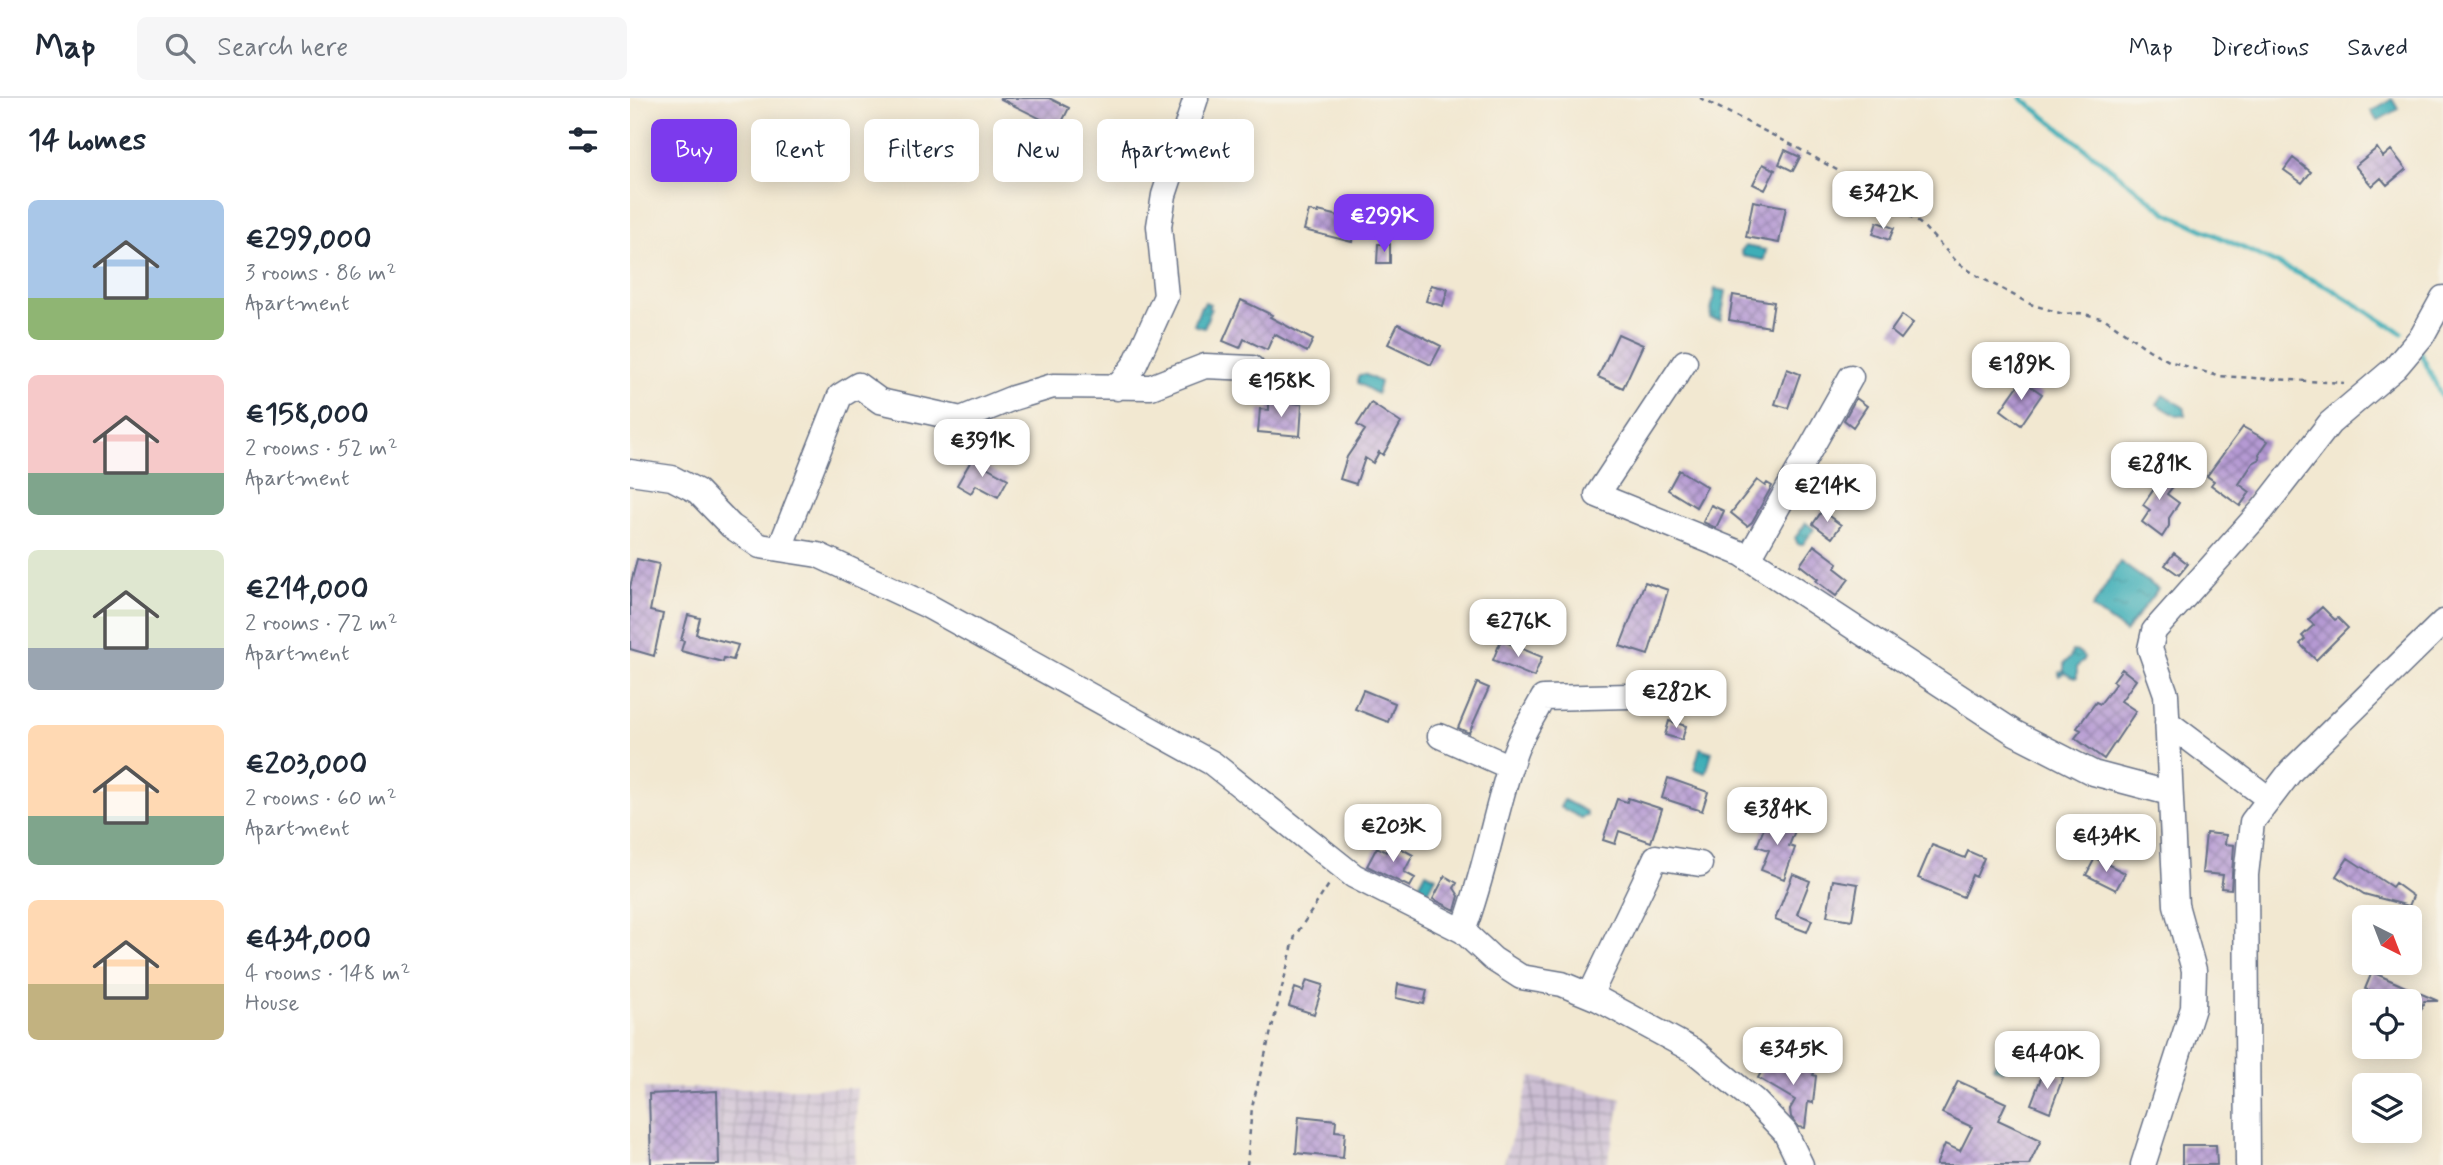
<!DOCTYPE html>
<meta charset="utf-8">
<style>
:root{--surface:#fff;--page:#f6f6f7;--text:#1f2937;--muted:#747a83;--line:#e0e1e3;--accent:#7c3aed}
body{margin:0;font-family:Mynerve,sans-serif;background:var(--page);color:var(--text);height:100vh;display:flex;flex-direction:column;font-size:26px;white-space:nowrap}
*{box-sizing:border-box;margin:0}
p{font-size:23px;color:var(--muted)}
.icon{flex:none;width:38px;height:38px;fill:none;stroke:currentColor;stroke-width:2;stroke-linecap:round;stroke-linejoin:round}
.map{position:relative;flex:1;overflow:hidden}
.side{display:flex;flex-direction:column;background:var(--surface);width:630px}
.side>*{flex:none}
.hud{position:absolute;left:21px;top:21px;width:665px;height:63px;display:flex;gap:14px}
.needle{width:46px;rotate:138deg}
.tools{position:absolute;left:1722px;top:807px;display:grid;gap:14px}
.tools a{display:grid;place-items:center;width:70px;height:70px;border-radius:10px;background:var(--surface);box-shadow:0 4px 18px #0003;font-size:35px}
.price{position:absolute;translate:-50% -60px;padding:0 16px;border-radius:14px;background:#fff;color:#222;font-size:23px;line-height:46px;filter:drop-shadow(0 2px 4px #0008)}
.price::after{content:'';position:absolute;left:50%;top:42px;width:21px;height:16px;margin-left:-10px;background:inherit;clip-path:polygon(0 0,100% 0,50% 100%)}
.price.current{background:var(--accent);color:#fff}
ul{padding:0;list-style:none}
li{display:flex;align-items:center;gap:21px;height:175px;padding:0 28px}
li span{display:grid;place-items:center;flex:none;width:196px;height:140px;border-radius:10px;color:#555}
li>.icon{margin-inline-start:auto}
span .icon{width:84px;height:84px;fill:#fffc;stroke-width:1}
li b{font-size:30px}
h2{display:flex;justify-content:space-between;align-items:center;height:84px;padding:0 28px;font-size:30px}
.pill{padding:0 24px;border-radius:10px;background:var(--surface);box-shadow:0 4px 18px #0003;font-size:24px;line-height:63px}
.pill.current{background:var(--accent);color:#fff}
header{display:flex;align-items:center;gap:42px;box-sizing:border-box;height:98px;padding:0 35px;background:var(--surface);border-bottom:2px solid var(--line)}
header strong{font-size:33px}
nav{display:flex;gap:38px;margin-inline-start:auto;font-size:24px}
.search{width:490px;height:63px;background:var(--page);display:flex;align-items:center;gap:18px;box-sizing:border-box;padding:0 24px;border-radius:10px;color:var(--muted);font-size:26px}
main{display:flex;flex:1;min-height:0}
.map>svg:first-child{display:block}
.industrial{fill:url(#industrial-grid)}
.water{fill:url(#water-ripples);stroke:#2c6e8a;stroke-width:2}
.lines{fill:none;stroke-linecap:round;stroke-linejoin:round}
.stream{stroke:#3daeb7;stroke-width:5}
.building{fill:url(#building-cross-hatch)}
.minor-casing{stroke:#667086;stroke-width:27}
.path{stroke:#667086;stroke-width:2.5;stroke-dasharray:5 5;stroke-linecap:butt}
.minor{stroke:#fff;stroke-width:24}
</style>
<header>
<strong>Map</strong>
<div class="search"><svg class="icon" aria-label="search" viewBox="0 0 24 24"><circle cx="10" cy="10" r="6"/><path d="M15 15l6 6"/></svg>Search here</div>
<nav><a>Map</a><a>Directions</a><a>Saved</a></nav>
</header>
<main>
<section class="side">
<h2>14 homes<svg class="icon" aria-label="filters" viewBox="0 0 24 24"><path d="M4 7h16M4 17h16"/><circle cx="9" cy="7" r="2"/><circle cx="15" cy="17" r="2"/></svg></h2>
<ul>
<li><span style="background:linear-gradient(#a9c7e8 70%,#8fb573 0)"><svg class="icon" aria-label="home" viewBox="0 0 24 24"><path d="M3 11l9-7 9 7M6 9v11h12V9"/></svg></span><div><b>€299,000</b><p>3 rooms · 86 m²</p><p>Apartment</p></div></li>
<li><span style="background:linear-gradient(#f6c9c9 70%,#7fa58c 0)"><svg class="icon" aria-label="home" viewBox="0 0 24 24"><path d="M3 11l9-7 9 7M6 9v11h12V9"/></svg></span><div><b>€158,000</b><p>2 rooms · 52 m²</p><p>Apartment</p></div></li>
<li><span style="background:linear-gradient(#dfe7d0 70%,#9aa5b1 0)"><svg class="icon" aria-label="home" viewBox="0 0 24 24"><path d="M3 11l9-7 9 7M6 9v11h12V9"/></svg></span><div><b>€214,000</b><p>2 rooms · 72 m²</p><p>Apartment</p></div></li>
<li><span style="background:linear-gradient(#ffd9b3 65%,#7fa58c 0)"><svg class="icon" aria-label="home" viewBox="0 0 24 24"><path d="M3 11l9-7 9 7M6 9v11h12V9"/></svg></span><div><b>€203,000</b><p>2 rooms · 60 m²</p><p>Apartment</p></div></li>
<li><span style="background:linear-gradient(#ffd9b3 60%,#c2b280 0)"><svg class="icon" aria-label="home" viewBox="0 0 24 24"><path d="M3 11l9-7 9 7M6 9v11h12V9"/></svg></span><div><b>€434,000</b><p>4 rooms · 148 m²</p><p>House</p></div></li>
</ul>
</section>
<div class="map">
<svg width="1813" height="1067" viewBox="0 0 1813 1067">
<defs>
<pattern id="industrial-grid" width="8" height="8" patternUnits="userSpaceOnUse" patternTransform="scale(1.75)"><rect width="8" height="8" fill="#ccbed3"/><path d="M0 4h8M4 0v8" fill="none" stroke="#a59bae"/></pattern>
<pattern id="water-ripples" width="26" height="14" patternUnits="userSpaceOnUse" patternTransform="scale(1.75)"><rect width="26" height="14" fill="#3daeb7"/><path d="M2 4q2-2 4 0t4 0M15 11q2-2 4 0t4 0" fill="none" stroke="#328e98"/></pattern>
<pattern id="building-cross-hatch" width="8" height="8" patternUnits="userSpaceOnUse" patternTransform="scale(1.75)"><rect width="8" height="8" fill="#b59ad3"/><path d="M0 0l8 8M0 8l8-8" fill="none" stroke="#927eae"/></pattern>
</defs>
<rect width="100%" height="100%" fill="#f7f3e8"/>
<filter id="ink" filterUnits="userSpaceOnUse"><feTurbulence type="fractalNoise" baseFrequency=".0143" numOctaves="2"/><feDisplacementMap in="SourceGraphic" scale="14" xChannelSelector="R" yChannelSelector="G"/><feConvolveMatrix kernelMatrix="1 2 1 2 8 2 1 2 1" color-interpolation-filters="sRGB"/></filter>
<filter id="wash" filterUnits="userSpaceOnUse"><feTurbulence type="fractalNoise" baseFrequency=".00686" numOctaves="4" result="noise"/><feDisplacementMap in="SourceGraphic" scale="28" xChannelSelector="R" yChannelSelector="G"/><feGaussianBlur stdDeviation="1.57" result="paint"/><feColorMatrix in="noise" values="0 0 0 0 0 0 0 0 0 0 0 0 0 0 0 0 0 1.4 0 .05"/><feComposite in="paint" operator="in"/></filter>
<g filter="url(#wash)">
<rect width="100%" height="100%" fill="#f2e8d1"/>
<path class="industrial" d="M901,978L992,1001L977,1067H873Z
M14,990H227L225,1067H16Z"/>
<path class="water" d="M1762,1L1768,11L1747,23L1741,13Z
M1115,148L1136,152L1134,162L1113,158L1111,153Z
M1085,191L1096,193L1091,222L1080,220Z
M575,204L580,206L578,210L581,211L574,230L564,227L571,208H573Z
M734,276L750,284L747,296L728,285V278Z
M1533,297L1553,309L1555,317L1547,318L1527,306Z
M1176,425L1184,431L1173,446H1168L1165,440Z
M1490,464L1528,491L1495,534L1462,510Z
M1442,553L1449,554L1454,559V562L1447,569V579L1444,580L1434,575L1429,578V574L1434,573V565L1440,560Z
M1070,650L1082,654L1076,675L1064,671Z
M934,702L955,713L957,718L951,720L930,709Z
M796,774L806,779L797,796L794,795L792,797L787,791Z
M1371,952L1381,957L1373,973L1363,969Z"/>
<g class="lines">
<path class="stream" d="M1391,0L1537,115L1700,190L1772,235
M1790,254L1813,301"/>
</g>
<g id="blocks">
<path class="building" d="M369,0H419L439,10L429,30Z
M1747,50L1753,59L1761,52L1776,71L1757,87L1751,80L1742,88L1725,68Z
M1155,52L1170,59L1163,73L1149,66Z
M1663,60L1681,74L1672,85L1654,72Z
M1133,66L1145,72L1135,92L1123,86Z
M1123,103L1156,109L1149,145L1116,139Z
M679,113L688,115V113L718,120V122L727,124L722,144L674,132Z
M1247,124L1264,130L1259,142L1243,136Z
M748,146H760V165H747Z
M801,187L818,191L813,208L796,203Z
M1103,197L1144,204L1140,229L1099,222Z
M611,202L642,217L640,219L683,242L677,254L644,236L637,252L614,241L610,250L593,243Z
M1272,217L1283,225L1271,241L1261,233Z
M768,226L811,248L801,267L758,246Z
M988,236L1013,247L993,290L968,279Z
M1157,271L1170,276L1158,310L1145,306Z
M1392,282L1412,296L1391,327L1371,312Z
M1226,300L1237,308L1223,329L1214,322Z
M639,303L672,306L670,338L628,334L630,311L639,312Z
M741,305L771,325L753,357L749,354L743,365L735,360L726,386L710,381L717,359L735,332L727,327Z
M1613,329L1638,343L1629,356L1630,361L1623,365L1609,386L1620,394L1610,408L1581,387L1584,383L1577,378Z
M342,361L378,381L368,399L346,387L341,395L327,387Z
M1518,367L1545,386L1537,396L1549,405L1539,420V428L1532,439L1512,424L1520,412L1513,407L1526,388L1511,377Z
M1049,372L1077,389L1066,409L1038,392Z
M1127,382L1135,388L1137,385L1142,388L1122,424L1117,428L1101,415Z
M1081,407L1094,413L1086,430L1073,424Z
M1192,413L1211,427L1202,440L1183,426Z
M1184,447L1208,465L1205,470L1219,481L1206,498L1186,483L1188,481L1170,467Z
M1544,455L1558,466L1549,477L1535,467Z
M7,461L29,466L20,513L33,516L24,558L0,551V489Z
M1015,484L1038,492L1018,557L990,548Z
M1692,509L1705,522L1708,520L1718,530L1686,562L1670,546L1675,541L1672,538L1684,527L1678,522Z
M58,517L70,520L66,536L108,547L103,562L94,560L93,564L51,553L54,543L51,542Z
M871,542L912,559L904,579L863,562Z
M1492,571L1506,582L1491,603L1506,613L1474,661L1445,640L1451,632L1447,630L1466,604L1470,606L1486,585L1483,583Z
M847,585L859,590L839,635L828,630Z
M733,592L765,605L758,624L725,611Z
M1039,623L1056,628L1052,642L1035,637Z
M1038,680L1078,694L1072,713L1032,700Z
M998,700L1032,711L1021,744L989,733L985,746L973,742L987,701L997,704Z
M1138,720L1166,730L1159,748L1165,750L1154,781L1131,772L1139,752L1127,748Z
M1576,735L1596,737L1595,746L1604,747L1601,791L1591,790L1593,777L1572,775Z
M761,745L783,757L774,774L785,780L780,789L737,768L747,749L756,754Z
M1302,747L1335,760L1338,753L1354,760L1346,779L1342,777L1333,799L1288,780Z
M1465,760L1495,775L1486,792L1456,777Z
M1718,760L1762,789L1765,785L1783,798L1779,808L1734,796L1706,778Z
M1163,776L1180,783L1167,816L1182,822L1177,834L1145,822Z
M815,778L827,785L824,790L829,798L825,812L803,801Z
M1203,782L1228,786L1222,822L1197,818Z
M1742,874L1780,891L1808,903H1794L1791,912L1780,907V903H1768L1735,891Z
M677,882L693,887L684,916L659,908L665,890L673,893Z
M768,886L797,892L794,906L766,900Z
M1162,962L1184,975L1183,977L1186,978L1183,1005L1178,1004L1175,1030L1169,1029L1161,1019L1160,1011L1165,1002L1128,980L1136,965L1156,972Z
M1414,972L1433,979L1420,1014L1401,1006Z
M1328,983L1376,1005L1368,1022L1411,1042L1399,1067H1306L1315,1046L1330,1053L1342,1029L1312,1015Z
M87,993L89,1067H21L19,996Z
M669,1018L706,1022L705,1033L715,1034L713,1060L666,1055Z
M1552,1047H1586L1587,1067H1552Z"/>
</g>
</g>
<g filter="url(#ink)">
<use href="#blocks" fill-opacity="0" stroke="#667086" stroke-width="2"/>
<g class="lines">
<defs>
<path id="minor" d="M1055,264L967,397L1112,456L1385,635L1463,675L1539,695
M487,290L505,266L536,198L529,128L534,97L566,0
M0,374L42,380L67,393L101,428L130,448L188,457L296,507L582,665L724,778L833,833L863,861L891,879L932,886L968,901L1064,953L1125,1003L1155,1034L1171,1067
M150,450L210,298L228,287L250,303L331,321L383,300L423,288L521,289L575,268L622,270
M1119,460L1221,279
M1537,624L1639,701
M810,638L880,669
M833,833C855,776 864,715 884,657C890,638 903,619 913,600L1000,598
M960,897L1026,759L1070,766
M1513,1067L1563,910L1564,872L1546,807L1536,596L1520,551L1524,533L1633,411L1700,325L1765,270L1792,238L1813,200
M1618,1067L1616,777L1622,724L1661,673L1813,524"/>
</defs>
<use href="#minor" class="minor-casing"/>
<path class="path" d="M1070,0L1164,48L1255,99L1292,127L1328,165L1346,177L1400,206L1433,216L1450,215L1475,221L1519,252L1539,263L1588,278L1714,285
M617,1067L622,1009L665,838L700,785"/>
<use href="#minor" class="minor"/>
</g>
</g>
</svg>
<div class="tools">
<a><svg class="needle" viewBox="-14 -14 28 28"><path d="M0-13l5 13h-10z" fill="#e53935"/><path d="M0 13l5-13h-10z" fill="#747a83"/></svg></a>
<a><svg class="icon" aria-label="locate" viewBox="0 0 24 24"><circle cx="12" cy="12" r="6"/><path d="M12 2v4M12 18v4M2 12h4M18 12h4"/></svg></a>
<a><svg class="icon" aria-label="layers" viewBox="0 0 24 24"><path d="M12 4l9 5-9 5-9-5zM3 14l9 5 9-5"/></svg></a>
</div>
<b class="price" style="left:1253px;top:133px">€342K</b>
<b class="price current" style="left:754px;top:156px">€299K</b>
<b class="price" style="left:1391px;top:304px">€189K</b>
<b class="price" style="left:651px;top:321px">€158K</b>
<b class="price" style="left:352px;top:381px">€391K</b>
<b class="price" style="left:1529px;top:404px">€281K</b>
<b class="price" style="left:1197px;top:426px">€214K</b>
<b class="price" style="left:888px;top:561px">€276K</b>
<b class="price" style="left:1046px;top:632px">€282K</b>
<b class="price" style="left:1147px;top:749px">€384K</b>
<b class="price" style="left:763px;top:766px">€203K</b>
<b class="price" style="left:1476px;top:776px">€434K</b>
<b class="price" style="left:1163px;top:989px">€345K</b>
<b class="price" style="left:1417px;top:993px">€440K</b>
<div class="hud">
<a class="pill current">Buy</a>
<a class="pill">Rent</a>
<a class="pill">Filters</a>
<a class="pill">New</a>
<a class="pill">Apartment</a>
</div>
</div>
</main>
